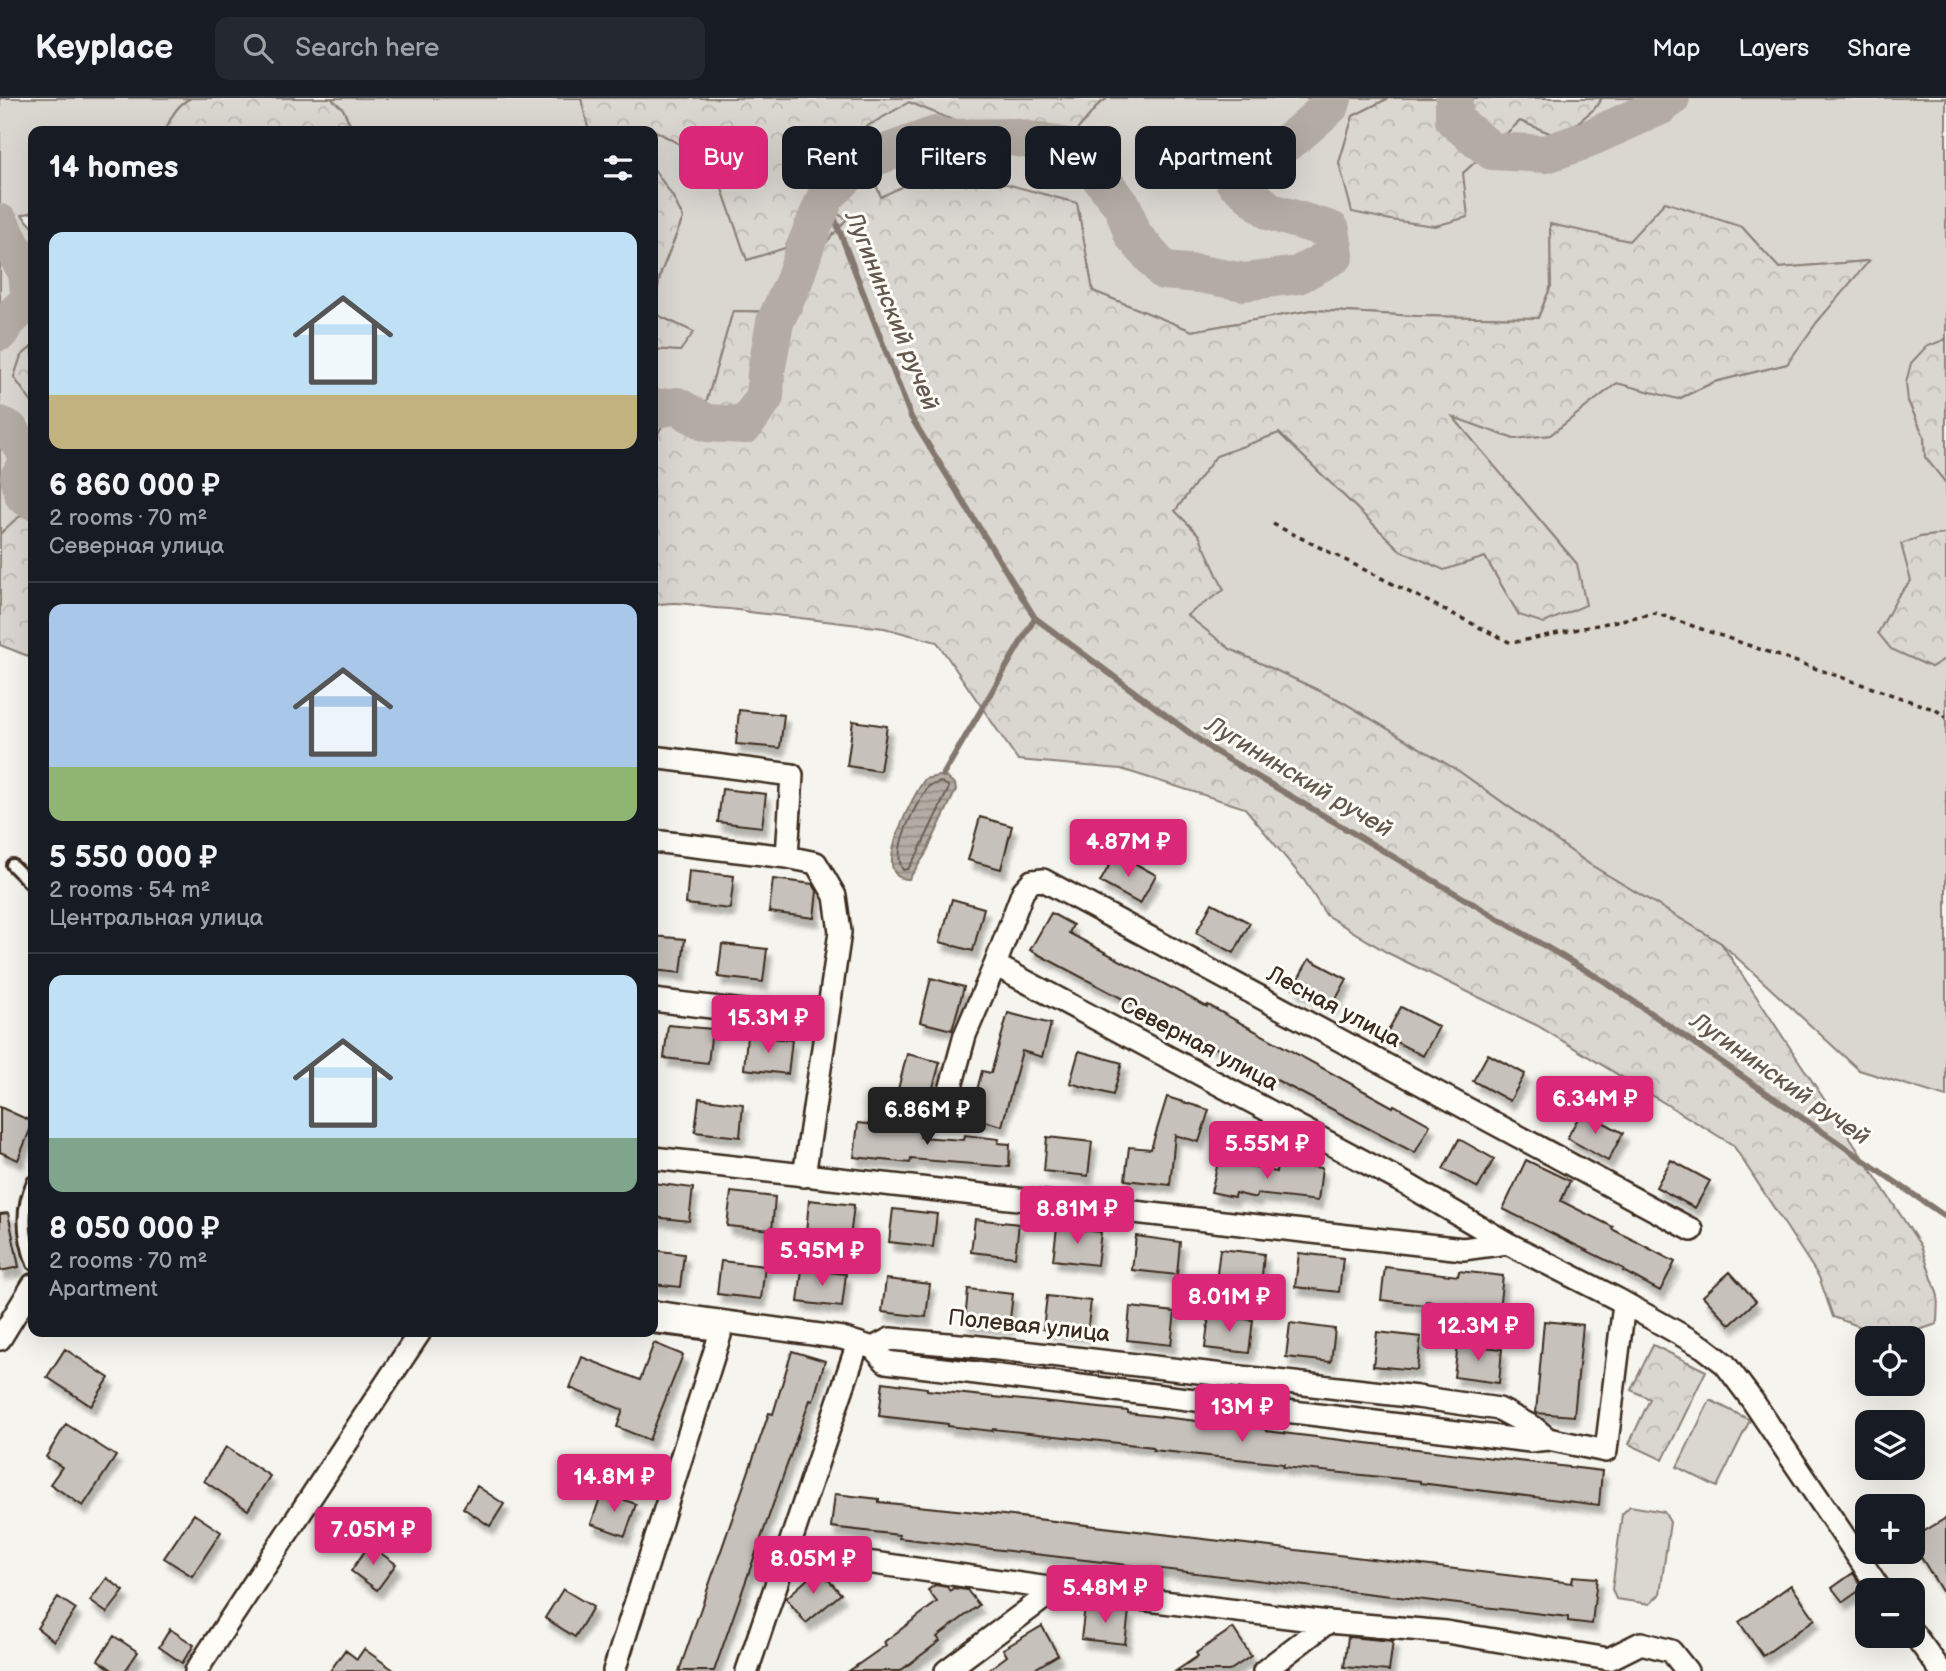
<!DOCTYPE html>
<meta charset="utf-8">
<style>
:root{--surface:#171b24;--page:#242831;--text:#f1f3f6;--muted:#9ea1a6;--line:#363941;--accent:#db2777}
body{margin:0;font-family:"Balsamiq Sans",sans-serif;background:var(--page);color:var(--text);height:100vh;display:flex;flex-direction:column;font-size:26px;white-space:nowrap}
*{box-sizing:border-box;margin:0}
p{font-size:23px;color:var(--muted)}
.icon{flex:none;width:38px;height:38px;fill:none;stroke:currentColor;stroke-width:2;stroke-linecap:round;stroke-linejoin:round}
.map{position:relative;flex:1;overflow:hidden}
.drawer{position:absolute;left:28px;top:28px;width:630px;height:1211px;display:flex;flex-direction:column;background:var(--surface);border-radius:14px;box-shadow:0 7px 28px #0002}
.drawer>*{flex:none}
.banner{position:absolute;left:679px;top:28px;width:665px;height:63px;display:flex;gap:14px}
.tools{position:absolute;left:1855px;top:1228px;display:grid;gap:14px}
.tools a{display:grid;place-items:center;width:70px;height:70px;border-radius:14px;background:var(--surface);box-shadow:0 7px 28px #0002;font-size:35px}
.price{position:absolute;translate:-50% -60px;padding:0 16px;border-radius:7px;background:var(--accent);color:#fff;font-size:23px;line-height:46px;filter:drop-shadow(0 2px 4px #0008)}
.price::after{content:'';position:absolute;left:50%;top:42px;width:21px;height:16px;margin-left:-10px;background:inherit;clip-path:polygon(0 0,100% 0,50% 100%)}
.price.on{background:#222;color:#fff}
ul{padding:0;list-style:none}
li{display:grid;align-content:center;gap:14px;height:371px;padding:0 21px}
li+li{border-top:2px solid var(--line)}
li span{display:grid;place-items:center;height:217px;border-radius:14px;color:#555}
li>.icon{margin-inline-start:auto}
span .icon{width:126px;height:126px;fill:#fffc;stroke-width:1}
li b{font-size:30px}
h2{display:flex;justify-content:space-between;align-items:center;height:84px;padding:0 21px;font-size:30px}
.tag{padding:0 24px;border-radius:14px;background:var(--surface);box-shadow:0 7px 28px #0002;font-size:24px;line-height:63px}
.tag.on{background:var(--accent);color:#fff}
header{display:flex;align-items:center;gap:42px;box-sizing:border-box;height:98px;padding:0 35px;background:var(--surface);border-bottom:2px solid var(--line)}
header strong{font-size:33px}
nav{display:flex;gap:38px;margin-inline-start:auto;font-size:24px}
.search{width:490px;height:63px;background:var(--page);display:flex;align-items:center;gap:18px;box-sizing:border-box;padding:0 24px;border-radius:14px;color:var(--muted);font-size:26px}
.map>svg:first-child{display:block}
.grass{fill:#dad6d0;stroke:#8a8077;stroke-width:2}
.forest{fill:url(#forest-crowns);stroke:#8a8077;stroke-width:2}
.water{fill:url(#water-rules);stroke:#84786e;stroke-width:2}
.lines{fill:none;stroke-linecap:round;stroke-linejoin:round}
.shore{stroke:#6b5e54;stroke-width:2}
.stream{stroke:#84786e;stroke-width:6}
.river{stroke:#b4aca4;stroke-width:38}
.building{fill:#c7c1bb;stroke:#3b2a1e;stroke-width:2;filter:url(#shadow)}
.service-casing{stroke:#3b2a1e;stroke-width:16}
.minor-casing{stroke:#3b2a1e;stroke-width:26}
.path{stroke:#3b2a1e;stroke-width:3.5;stroke-dasharray:5 5;stroke-linecap:butt}
.service{stroke:#fdfcf7;stroke-width:10}
.minor{stroke:#fdfcf7;stroke-width:21}
.labels{text-anchor:middle;dominant-baseline:central;stroke-width:6;stroke-linejoin:round;paint-order:stroke}
.street-label{font-size:23px;fill:#3b2a1e;stroke:#fdfcf7}
.water-label{font-size:24px;font-style:italic;fill:#65584d;stroke:#fdfcf7}
</style>
<header>
<strong>Keyplace</strong>
<div class="search"><svg class="icon" aria-label="search" viewBox="0 0 24 24"><circle cx="10" cy="10" r="6"/><path d="M15 15l6 6"/></svg>Search here</div>
<nav><a>Map</a><a>Layers</a><a>Share</a></nav>
</header>
<div class="map">
<svg width="1946" height="1573" viewBox="0 0 1946 1573">
<defs>
<pattern id="forest-crowns" width="20" height="18" patternUnits="userSpaceOnUse" patternTransform="scale(1.75)"><rect width="20" height="18" fill="#dad6d0"/><path d="M2 6a3 3 0 1 1 6 0M12 15a3 3 0 1 1 6 0" fill="none" stroke="#bcb8b2"/></pattern>
<pattern id="water-rules" width="6" height="5" patternUnits="userSpaceOnUse" patternTransform="scale(1.75)"><rect width="6" height="5" fill="#b4aca4"/><path d="M0 2.5h6" fill="none" stroke="#948c85"/></pattern>
<filter id="shadow"><feDropShadow dx="4.5" dy="8" stdDeviation="2" flood-color="#0004"/></filter>
</defs>
<rect width="100%" height="100%" fill="#f5f4ee"/>
<filter id="ink" filterUnits="userSpaceOnUse"><feTurbulence type="fractalNoise" baseFrequency=".0143" numOctaves="2"/><feDisplacementMap in="SourceGraphic" scale="14" xChannelSelector="R" yChannelSelector="G"/><feConvolveMatrix kernelMatrix="1 2 1 2 8 2 1 2 1" color-interpolation-filters="sRGB"/></filter>
<g filter="url(#ink)">
<path class="grass" d="M0,0H191C178,6 170,20 166,33H33V114L22,117L33,129V248L21,258L14,279L33,306V411L16,421L0,436Z
M331,0H581L589,33H353L343,11Z
M1108,0H1389L1353,18L1339,65L1345,84L1463,75L1520,23L1560,39L1594,11L1602,0H1946V241H1944L1908,303L1924,338L1925,359L1946,385V436L1920,439L1911,483L1898,498L1931,569L1946,560V999L1859,972L1721,845L1589,766L1460,674L1339,602L1230,551L1186,517L1199,437L1175,413L1216,358L1279,335L1401,453L1444,471L1485,459L1519,517L1577,466L1452,318L1514,341L1550,337L1617,285L1679,301L1714,284L1786,266L1817,224L1868,163L1779,170L1742,129L1629,143L1550,127L1551,188L1538,220L1416,218L1312,212L1192,233L1093,193L1077,105L881,99L854,36L909,4L955,23L1073,37L1099,6Z
M648,29L713,65L747,162L785,150L808,99L847,121L824,147L783,214L733,213L707,302L662,328L653,346V251L680,253L693,234L653,215L661,174L683,120L673,99L653,70V33H649Z
M1710,1302L1750,1322L1717,1389L1677,1369Z
M1630,1408L1664,1414L1670,1424L1660,1496L1650,1506L1616,1501L1612,1491L1622,1416Z"/>
<path class="forest" d="M191,0H331L343,11L353,33H166C170,20 178,6 191,0Z
M581,0H1108L1099,6L1073,37L955,23L909,4L854,36L881,99L907,86L999,84L1077,105L1093,193L1192,233L1312,212L1416,218L1538,220L1551,188L1550,126L1629,143L1665,104L1742,129L1779,170L1869,163L1817,224L1787,266L1714,284L1678,301L1617,285L1550,337L1514,341L1453,319L1577,466L1586,507L1544,525L1519,517L1485,459L1444,472L1401,453L1279,335L1216,358L1175,413L1199,437L1224,492L1187,517L1230,551L1339,602L1460,674L1589,766L1721,845L1921,1148L1938,1198L1937,1226L1916,1233L1886,1238L1833,1219L1819,1179L1733,1047L1538,928L1388,855L1326,817L1304,782L1245,710L1121,671L1018,662L937,544L884,530L749,514C737,511 728,511 715,510C694,508 674,501 653,508V346L662,328L707,302L733,213L783,214L824,147L847,121L809,100L785,150L747,162L713,65L649,29V33H589Z
M1389,0H1602L1594,11L1560,39L1520,23L1463,75L1468,119L1435,128L1391,122L1352,114L1339,65L1353,18Z
M653,70L673,99L683,120L661,174L653,208Z
M653,215L694,234L680,253L653,251Z
M1946,241V385L1925,359L1924,338L1908,303L1906,285L1911,265L1926,249Z
M33,248V306L14,279L21,258Z
M33,411V560L0,547V436L16,421Z
M1946,436V560L1931,569L1891,551L1878,535L1898,498L1911,483L1901,446L1920,439Z
M1653,1247L1706,1273L1663,1362L1629,1346L1650,1301L1631,1292Z"/>
<path class="water" d="M943,677L955,686L956,692L925,757L909,781C867,782 914,696 925,681Z"/>
<g class="lines">
<path class="shore" d="M941,684L948,688V692L919,753L908,771L903,772C890,752 916,706 929,688Z"/>
<path class="stream" d="M826,98L911,319L1035,520L1214,653L1604,883L1946,1119
M943,677L1035,520"/>
<path class="river" d="M1454,0V22L1492,53L1546,56L1583,43L1659,9L1671,0
M0,125L27,176L30,202L6,224L0,234
M653,311L677,308L707,325L745,327L765,299L766,274L775,224L794,183L807,144L826,98L861,64L936,37L947,40L1012,39L1063,48L1096,74L1123,109L1133,137L1164,173L1200,176L1244,184L1298,177L1335,157L1331,132L1271,114L1234,83L1297,37L1331,7L1333,0
M0,327L10,332L30,359L19,379L24,398L33,403"/>
</g>
<path class="building" d="M739,612L784,617L780,650L736,646Z
M853,623L887,628L880,673L847,668Z
M722,691L766,696L762,729L718,724Z
M980,719L1012,728L1001,771L968,762Z
M1116,755L1156,777L1140,806L1100,784Z
M689,773L734,778L730,811L686,806Z
M773,781L813,786L817,793L814,820L769,814Z
M952,801L984,810L973,853L940,844Z
M1212,805L1250,825L1234,855L1196,835Z
M1051,815L1073,827L1069,835L1207,909L1208,907L1393,1009L1394,1007L1430,1027L1415,1055L1030,852Z
M653,838L685,841L681,875L653,872Z
M722,846L767,851L763,884L718,879Z
M1309,861L1347,881L1331,910L1293,890Z
M931,880L964,889L952,932L920,924Z
M1401,909L1439,929L1423,958L1385,938Z
M1008,915L1051,926L1042,959L1022,953L1002,1028L970,1019L982,973L991,975Z
M668,927L712,931L708,965L664,960Z
M747,938L792,942L788,976L744,971Z
M1079,953L1122,965L1113,997L1070,985Z
M907,956L940,964L931,997L911,996L901,1000L896,999Z
M1488,956L1525,976L1510,1003L1473,983Z
M1167,999L1209,1012L1199,1044L1175,1037L1170,1087L1125,1082L1129,1049L1151,1051Z
M699,1000L743,1006L740,1039L695,1034Z
M0,1009L33,1024L18,1062L0,1054Z
M1582,1013L1623,1035L1608,1063L1567,1040Z
M858,1025L921,1032L920,1039L964,1042L965,1037L999,1041L998,1045L1010,1046L1009,1069L911,1061L910,1065L854,1059Z
M1047,1039L1092,1044L1088,1078L1044,1073Z
M1459,1041L1494,1061L1478,1090L1443,1071Z
M1219,1060L1276,1074L1277,1065L1322,1070L1318,1103L1257,1096L1256,1100L1235,1095L1234,1099L1211,1094Z
M1526,1062L1570,1083L1561,1103L1613,1129L1612,1131L1675,1164L1660,1193L1623,1173L1624,1171L1503,1111Z
M1671,1062L1710,1083L1695,1110L1656,1089Z
M653,1085L693,1090L689,1123L653,1119Z
M731,1094L775,1099L772,1132L727,1128Z
M809,1102L854,1107L850,1140L806,1135Z
M893,1111L937,1116L933,1149L889,1144Z
M8,1115L19,1169L0,1173V1116Z
M975,1121L1019,1126L1015,1159L971,1154Z
M1057,1129L1101,1134L1097,1167L1053,1162Z
M1136,1138L1180,1144L1177,1177L1132,1172Z
M1220,1151L1264,1156L1261,1189L1216,1184Z
M653,1152L684,1156L680,1189L653,1186Z
M1299,1155L1343,1160L1339,1194L1295,1189Z
M721,1163L765,1168L761,1201L717,1196Z
M1385,1169L1458,1178L1459,1173L1503,1178L1499,1211L1426,1203L1425,1207L1381,1202Z
M802,1171L846,1176L842,1209L798,1204Z
M1730,1174L1756,1203L1730,1227L1703,1198Z
M886,1181L930,1186L926,1219L882,1214Z
M968,1191L1013,1196L1009,1229L965,1224Z
M1047,1198L1091,1203L1087,1236L1043,1231Z
M1130,1209L1175,1214L1171,1247L1127,1242Z
M1209,1217L1253,1222L1249,1255L1205,1250Z
M1544,1223L1583,1227L1574,1318L1536,1315Z
M1290,1225L1335,1231L1331,1264L1286,1259Z
M1377,1234L1421,1239L1417,1272L1373,1268Z
M654,1245L683,1257L649,1342L617,1329L623,1312L570,1290L582,1259L640,1282Z
M1458,1246L1502,1251L1499,1285L1454,1279Z
M65,1251L109,1280L91,1308L47,1279Z
M792,1253L825,1263L813,1303L810,1302L714,1573H679L769,1315L773,1316Z
M883,1284L927,1290V1292L1128,1313V1315L1266,1331V1333L1602,1373L1599,1407L1420,1385V1383L1283,1369L1284,1366L1153,1352V1349L993,1331L992,1333L948,1328V1326L879,1318Z
M66,1326L116,1358L83,1408L50,1386L62,1369L46,1359Z
M226,1349L270,1378L248,1412L204,1383Z
M477,1388L504,1406L490,1428L463,1410Z
M602,1394L636,1406L625,1438L591,1426Z
M835,1396L879,1401V1404L995,1416L1572,1485L1573,1478L1597,1480L1592,1526L1568,1523V1519L899,1440V1437L831,1429Z
M194,1416L221,1434L192,1478L164,1460Z
M1946,1420V1500L1913,1446V1440Z
M369,1447L396,1466L377,1492L351,1473Z
M819,1471L841,1496L806,1525L786,1500Z
M1853,1475L1863,1490L1843,1504L1832,1490Z
M107,1480L124,1493L107,1515L90,1503Z
M935,1487L947,1489L950,1493L953,1490L967,1492L979,1507L937,1539L940,1543L900,1573H849L886,1547L884,1544L937,1504L928,1492Z
M1791,1487L1815,1521L1763,1558L1739,1524Z
M563,1491L593,1509L575,1539L545,1520Z
M58,1499L76,1511L54,1543L37,1530Z
M1085,1508L1129,1513L1125,1546L1081,1541Z
M1042,1528L1058,1557L1031,1573H987L1007,1558L1003,1551Z
M1233,1530L1251,1558L1229,1573H1176L1198,1558L1196,1555Z
M170,1531L194,1547L182,1565L159,1549Z
M114,1538L138,1554L125,1573H114L98,1562Z
M1348,1539L1393,1543L1389,1573L1344,1569Z
M364,1551L395,1573H330L345,1552L357,1561Z"/>
<g class="lines">
<defs>
<path id="service" d="M12,767L33,788
M33,1084C20,1111 23,1139 33,1166
M653,1229L720,1237"/>
<path id="minor" d="M653,659L792,677L787,759
M653,743L787,759L816,765L835,798L840,834L827,923
M995,867L1023,793L1032,783L1043,782L1692,1132
M653,902L827,923L804,1078
M910,1009L945,1011L965,937L995,867L1408,1087L1507,1145L1617,1201L1703,1249L1725,1266L1752,1302L1881,1493
M653,1060L1463,1151L1507,1145
M653,1214L842,1240L873,1250L886,1264L1530,1343L1548,1341L1606,1353L1624,1206
M0,1241L33,1187
M873,1250L890,1241L971,1248L1417,1299L1499,1311L1533,1329L1548,1341
M789,1453L1056,1491L1328,1524L1446,1534L1609,1561L1641,1545L1671,1553L1687,1573
M1913,1535L1941,1573
M196,1573L420,1234
M614,1573L720,1237
M747,1573L858,1245
M946,1573L1056,1491
M1264,1573L1328,1524"/>
</defs>
<use href="#service" class="service-casing"/>
<use href="#minor" class="minor-casing"/>
<path class="path" d="M1273,426L1511,545L1655,515L1936,612L1946,619"/>
<use href="#service" class="service"/>
<use href="#minor" class="minor"/>
</g>
</g>
<g class="labels">
<g class="street-label">
<text transform="translate(1334 909) rotate(28)">Лесная улица</text>
<text transform="translate(1199 946) rotate(28)">Северная улица</text>
<text transform="translate(1029 1228) rotate(6)">Полевая улица</text>
</g>
<g class="water-label">
<text transform="translate(892 213) rotate(68)">Лугининский ручей</text>
<text transform="translate(1299 679) rotate(31)">Лугининский ручей</text>
<text transform="translate(1780 981) rotate(35)">Лугининский ручей</text>
</g>
</g>
</svg>
<div class="tools">
<a><svg class="icon" aria-label="locate" viewBox="0 0 24 24"><circle cx="12" cy="12" r="6"/><path d="M12 2v4M12 18v4M2 12h4M18 12h4"/></svg></a>
<a><svg class="icon" aria-label="layers" viewBox="0 0 24 24"><path d="M12 4l9 5-9 5-9-5zM3 14l9 5 9-5"/></svg></a>
<a>+</a>
<a>−</a>
</div>
<b class="price" style="left:1128px;top:781px">4.87M ₽</b>
<b class="price" style="left:768px;top:957px">15.3M ₽</b>
<b class="price" style="left:1595px;top:1038px">6.34M ₽</b>
<b class="price on" style="left:927px;top:1049px">6.86M ₽</b>
<b class="price" style="left:1267px;top:1083px">5.55M ₽</b>
<b class="price" style="left:1077px;top:1148px">8.81M ₽</b>
<b class="price" style="left:822px;top:1190px">5.95M ₽</b>
<b class="price" style="left:1229px;top:1236px">8.01M ₽</b>
<b class="price" style="left:1478px;top:1265px">12.3M ₽</b>
<b class="price" style="left:1242px;top:1346px">13M ₽</b>
<b class="price" style="left:614px;top:1416px">14.8M ₽</b>
<b class="price" style="left:373px;top:1469px">7.05M ₽</b>
<b class="price" style="left:813px;top:1498px">8.05M ₽</b>
<b class="price" style="left:1105px;top:1527px">5.48M ₽</b>
<div class="banner">
<a class="tag on">Buy</a>
<a class="tag">Rent</a>
<a class="tag">Filters</a>
<a class="tag">New</a>
<a class="tag">Apartment</a>
</div>
<section class="drawer">
<h2>14 homes<svg class="icon" aria-label="filters" viewBox="0 0 24 24"><path d="M4 7h16M4 17h16"/><circle cx="9" cy="7" r="2"/><circle cx="15" cy="17" r="2"/></svg></h2>
<ul>
<li><span style="background:linear-gradient(#bfe0f5 75%,#c2b280 0)"><svg class="icon" aria-label="home" viewBox="0 0 24 24"><path d="M3 11l9-7 9 7M6 9v11h12V9"/></svg></span><div><b>6 860 000 ₽</b><p>2 rooms · 70 m²</p><p>Северная улица</p></div></li>
<li><span style="background:linear-gradient(#a9c7e8 75%,#8fb573 0)"><svg class="icon" aria-label="home" viewBox="0 0 24 24"><path d="M3 11l9-7 9 7M6 9v11h12V9"/></svg></span><div><b>5 550 000 ₽</b><p>2 rooms · 54 m²</p><p>Центральная улица</p></div></li>
<li><span style="background:linear-gradient(#bfe0f5 75%,#7fa58c 0)"><svg class="icon" aria-label="home" viewBox="0 0 24 24"><path d="M3 11l9-7 9 7M6 9v11h12V9"/></svg></span><div><b>8 050 000 ₽</b><p>2 rooms · 70 m²</p><p>Apartment</p></div></li>
</ul>
</section>
</div>
